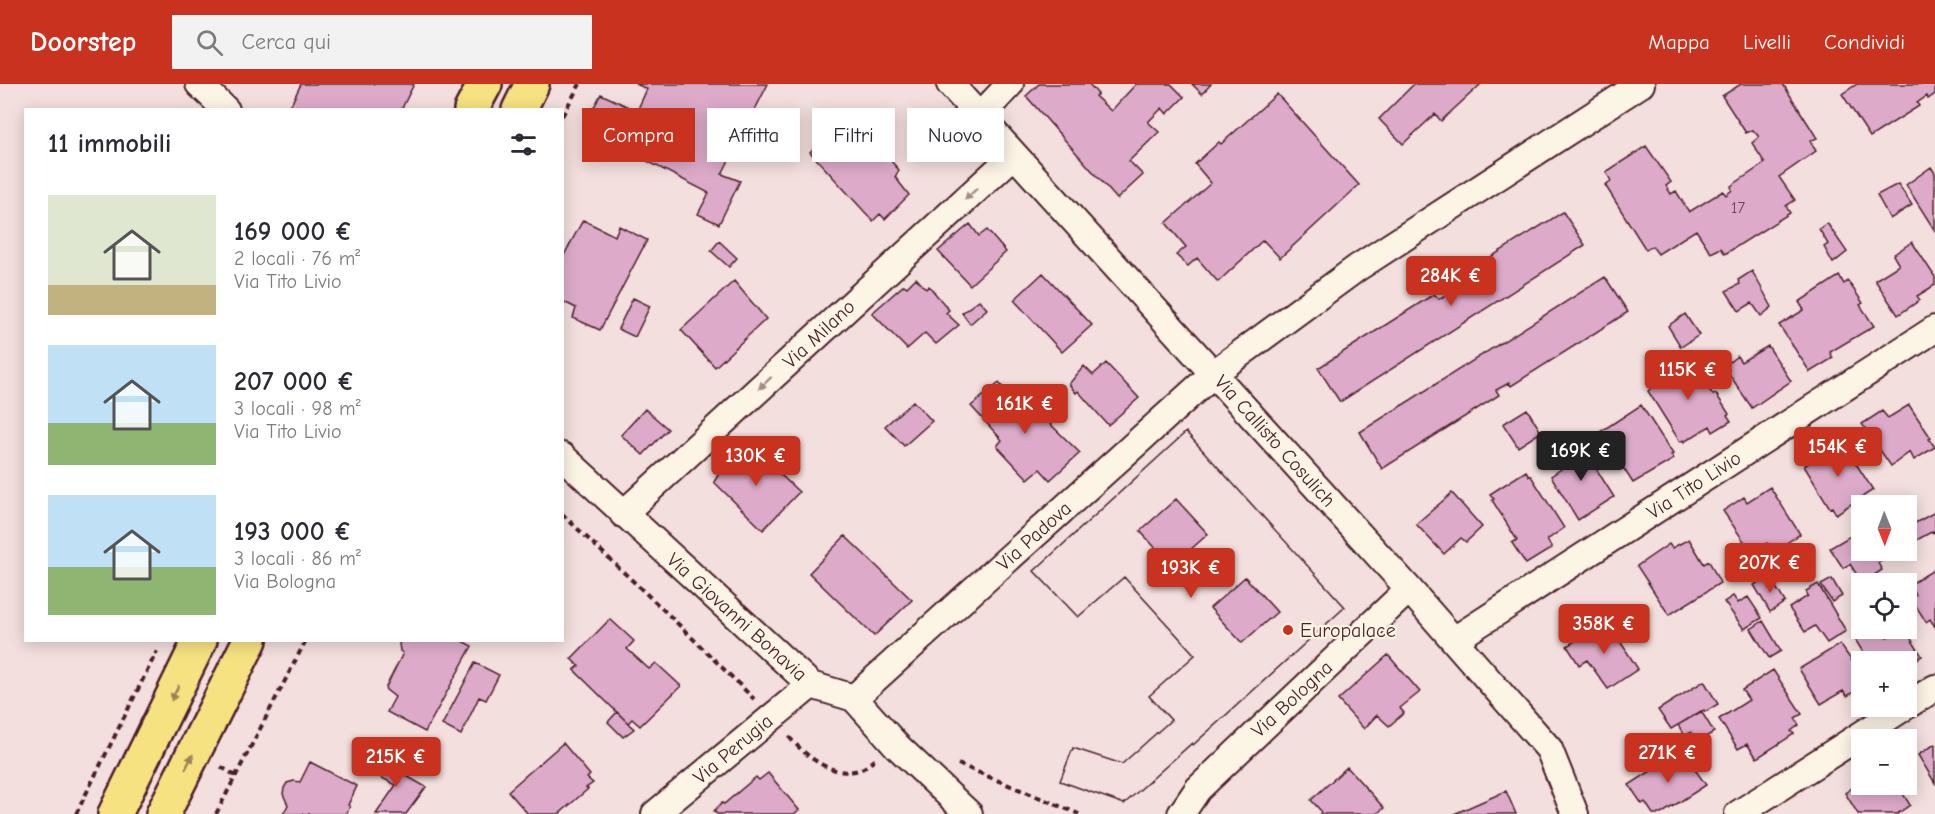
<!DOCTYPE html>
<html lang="it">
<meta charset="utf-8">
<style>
:root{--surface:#fff;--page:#f2f2f3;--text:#2b2b33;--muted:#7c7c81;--accent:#c8321e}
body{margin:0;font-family:"Comic Neue",sans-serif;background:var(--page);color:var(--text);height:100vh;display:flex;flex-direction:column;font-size:22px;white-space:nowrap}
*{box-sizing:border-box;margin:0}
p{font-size:20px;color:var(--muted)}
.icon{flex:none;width:33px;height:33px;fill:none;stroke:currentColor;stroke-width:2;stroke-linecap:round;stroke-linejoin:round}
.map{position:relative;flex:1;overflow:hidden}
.details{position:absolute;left:24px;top:24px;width:540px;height:534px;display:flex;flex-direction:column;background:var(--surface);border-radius:0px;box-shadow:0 3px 15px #0003}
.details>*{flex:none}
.hud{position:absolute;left:582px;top:24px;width:570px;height:54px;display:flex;gap:12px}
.needle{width:39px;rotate:179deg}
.controls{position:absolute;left:1851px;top:411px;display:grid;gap:12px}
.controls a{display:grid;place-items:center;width:66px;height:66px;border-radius:0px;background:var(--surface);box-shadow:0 3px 15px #0003;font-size:30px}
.price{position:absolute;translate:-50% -51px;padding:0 14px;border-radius:6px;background:var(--accent);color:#fff;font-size:20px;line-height:39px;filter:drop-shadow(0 2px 3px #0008)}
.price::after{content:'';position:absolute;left:50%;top:36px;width:18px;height:14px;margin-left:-9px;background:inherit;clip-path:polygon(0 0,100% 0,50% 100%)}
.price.selected{background:#222;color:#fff}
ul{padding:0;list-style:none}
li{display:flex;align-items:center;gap:18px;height:150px;padding:0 24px}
li span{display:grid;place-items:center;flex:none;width:168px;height:120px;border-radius:0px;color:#555}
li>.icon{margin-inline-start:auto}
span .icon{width:72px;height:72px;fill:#fffc;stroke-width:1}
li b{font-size:26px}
h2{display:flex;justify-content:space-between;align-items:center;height:72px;padding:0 24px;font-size:26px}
.tag{padding:0 21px;border-radius:0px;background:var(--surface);box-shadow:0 3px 15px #0003;font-size:21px;line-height:54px}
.tag.selected{background:var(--accent);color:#fff}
header{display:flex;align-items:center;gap:36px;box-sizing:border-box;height:84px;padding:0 30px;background:var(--accent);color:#fff}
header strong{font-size:28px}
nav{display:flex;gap:33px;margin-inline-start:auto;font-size:21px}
.search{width:420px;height:54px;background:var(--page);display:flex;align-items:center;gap:15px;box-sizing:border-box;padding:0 21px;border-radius:0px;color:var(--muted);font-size:22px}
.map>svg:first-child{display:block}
.building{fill:#ddabc9;stroke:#4a1f2b;stroke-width:1.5;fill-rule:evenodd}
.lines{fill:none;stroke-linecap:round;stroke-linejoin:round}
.minor-casing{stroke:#4a1f2b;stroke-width:30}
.primary-casing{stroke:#4a1f2b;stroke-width:38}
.path{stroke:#4a1f2b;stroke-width:4;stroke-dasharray:6 4.5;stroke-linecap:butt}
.minor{stroke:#fcf5e5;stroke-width:26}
.primary{stroke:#f7e281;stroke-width:33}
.oneway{fill:#a38a88}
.oneway2{fill:#a08056}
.poi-dot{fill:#c8321e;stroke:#fcf5e5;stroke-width:2}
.labels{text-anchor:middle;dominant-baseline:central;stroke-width:4.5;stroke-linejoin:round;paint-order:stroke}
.number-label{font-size:16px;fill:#6f4252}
.street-label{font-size:20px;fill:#4a1f2b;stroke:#fcf5e5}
.poi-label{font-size:20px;fill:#4a1f2b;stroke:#fcf5e5;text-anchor:start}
</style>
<header>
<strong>Doorstep</strong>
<div class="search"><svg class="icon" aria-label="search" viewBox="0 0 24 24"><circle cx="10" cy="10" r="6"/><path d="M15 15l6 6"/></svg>Cerca qui</div>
<nav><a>Mappa</a><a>Livelli</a><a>Condividi</a></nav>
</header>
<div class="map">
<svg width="1935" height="730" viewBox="0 0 1935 730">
<rect width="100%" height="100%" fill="#f3dfdd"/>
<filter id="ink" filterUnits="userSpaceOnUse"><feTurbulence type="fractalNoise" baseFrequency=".0167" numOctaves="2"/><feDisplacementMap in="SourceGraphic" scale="12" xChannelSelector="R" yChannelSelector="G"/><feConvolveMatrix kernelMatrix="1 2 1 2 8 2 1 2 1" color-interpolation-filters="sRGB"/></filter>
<g filter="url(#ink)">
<path class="building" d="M301,0H414L401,26H291L289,25Z
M636,0H768L722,90L740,97L719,140L698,130L709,109L583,44L601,10L637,27L647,5ZM670,39L688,48L680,65L662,56Z
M1039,0H1089L1098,10L1095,12L1111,27L1136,0H1171L1184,13L1167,30L1162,24L1148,38L1159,48L1129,77L1143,91L1117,115L1026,12Z
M1192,0H1211L1202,10Z
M1414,0H1481L1441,37L1435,30L1403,60L1379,35Z
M1741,0H1783L1817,54L1810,57L1816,67L1779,93L1795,116L1786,122L1790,129L1725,170L1721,164L1711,169L1696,146L1658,170L1652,162L1646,166L1605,101L1611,97L1606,88L1646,62L1671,98L1666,102L1671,110L1676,107L1689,128L1723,107L1726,111L1732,106L1731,102L1765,79L1752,59L1759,53L1753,46L1746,49L1722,12Z
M1857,0H1935V10L1928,15L1927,12L1917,19L1919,22L1870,53L1842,10Z
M1277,10L1359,101L1280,174L1263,156L1218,198L1197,174L1188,182L1176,171L1186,163L1166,139L1211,99L1195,80L1219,58L1221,60Z
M840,34L858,53L864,46L899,86L895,93L909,111L885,135L880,130L873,137L810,68L818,60L815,56Z
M1931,83L1935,89V147L1906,101Z
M1898,100L1912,121L1890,135L1877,111Z
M1563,128L1585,161L1340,318L1318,284L1434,210L1439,215L1450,208L1446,201Z
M583,136L615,152L619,142L647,156L600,246L573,234L576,224L562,217V175Z
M1827,139L1847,168L1833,179L1824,163L1828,160L1819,145Z
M970,140L979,152L987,146L1006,168L970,201L938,167Z
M719,157L737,174L729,183L711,167Z
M1912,158L1935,193V201L1917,212L1920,216L1898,231L1875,196L1899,181L1893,171Z
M1752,187L1772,223L1761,232L1752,219L1739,227L1726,207L1740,200L1738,196Z
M1043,189L1092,241L1062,268L1014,216Z
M1839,192L1844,200L1848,197L1863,219L1860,221L1874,242L1830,268L1833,274L1810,288L1779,241L1804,226L1799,218Z
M1605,193L1628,228L1511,302L1509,299L1496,306L1499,311L1382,385L1360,348Z
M916,194L926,205L929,202L949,226L946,229L959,241L936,260L925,249L907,265L872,229L904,201L907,203Z
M734,197L766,235L715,283L681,246Z
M633,214L650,222L635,253L618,245Z
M979,216L987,225L970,240L962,229Z
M1685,230L1699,251L1681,263L1668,242Z
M1768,262L1791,297L1752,324L1727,287L1729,286L1726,281L1737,272L1741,278Z
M1695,276L1708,297L1705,299L1713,311L1716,310L1729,330L1727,331L1731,337L1713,348L1710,342L1684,358L1683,356L1680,358L1648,307L1653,302L1649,295L1672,281L1676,288Z
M1106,279L1139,314L1108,341L1078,307L1076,309L1069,300L1084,282L1093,291Z
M999,299L1035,339L1042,332L1080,369L1050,396L1040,385L1028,395L997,362L1002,356L971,322Z
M913,317L932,337L904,362L885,342Z
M1641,321L1673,370L1671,371L1674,375L1633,399L1600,348Z
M1909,321L1931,354L1929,355L1935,363L1914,376L1910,368L1891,382L1862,340L1882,327L1888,334Z
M645,325L668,345L643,371L621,351Z
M1527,325L1541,348L1518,363L1503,340Z
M1186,348L1345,523L1193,661L1192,659L1124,720L1060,697L1073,664L1122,680L1171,636L1149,612L1195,571L1124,493L1078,533L1034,487ZM1176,415L1208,450L1172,482L1140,447ZM1245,493L1277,528L1242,559L1210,524Z
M1186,348L1345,523L1193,661L1192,659L1124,720L1060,697L1073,664L1122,680L1171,636L1149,612L1195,571L1124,493L1078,533L1034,487Z
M1578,356L1614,413L1578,436L1551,392L1567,381L1560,368Z
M1842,358L1873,406L1836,430L1832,423L1830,424L1804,382Z
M749,361L799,408L763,446L714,398L720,388Z
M1526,387L1529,392H1531L1564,444L1547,456L1552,464L1526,480L1512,459L1517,456L1492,416L1494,415L1490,410Z
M1770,403L1800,450L1773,468L1767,459L1752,469L1723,427L1744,413L1747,418Z
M1452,409L1482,443L1466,458L1461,454L1444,470L1416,440Z
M1935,428V450L1933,447L1906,462V444Z
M1862,445V466H1899L1878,479L1882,486L1862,499L1850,480L1843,484L1830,464Z
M845,452L912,516L874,552L809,489Z
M1689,455L1704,480L1709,477L1720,499L1669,531L1637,482L1669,460L1672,464Z
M1935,485V543L1930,535L1926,538L1911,514L1916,511L1909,501Z
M1769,492L1785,518L1770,528L1754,501Z
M1832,495L1842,512L1832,518L1821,501Z
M1818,500L1846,547L1827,559L1815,542L1805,548L1789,524L1808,512L1806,507Z
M1733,512L1738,519L1748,513L1762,534L1744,545L1724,518Z
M610,535L634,557L627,565L649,585L656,579L681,602L640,642L632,635L628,639L574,586L579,582L571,575Z
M1607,537L1638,585L1608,605L1587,576L1579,581L1567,562Z
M1763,537L1781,567L1769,574L1751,545Z
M1867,544H1882L1887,553L1904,544L1922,572L1906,582V578H1897L1895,576L1892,578H1869L1853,552Z
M401,556H460L472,562L425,648L387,628L395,613L385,605L403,569L400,567L399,560Z
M1840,560L1862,592V604L1847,612L1843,607L1821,620L1799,585Z
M1388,571L1420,608L1400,624L1404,629L1389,642L1377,631L1364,645L1338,616Z
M475,579L499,591L486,616L479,613L461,651L442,641Z
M1773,586L1802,630L1795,634L1799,641L1791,647L1794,650L1757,674L1747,660L1738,665L1719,635L1749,616L1742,606Z
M1704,597L1718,620L1705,628L1704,626L1671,645L1658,626Z
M1701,627L1714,648L1697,658L1691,648L1685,652L1678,641Z
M617,628L634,645L623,653L608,638Z
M563,659L590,691L587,694L593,699L586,704L588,705L559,730H528L508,707Z
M1935,660V699L1918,671Z
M1682,667L1706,701L1661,730H1653L1645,718L1642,720L1629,701Z
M371,672L426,703L406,730H376L396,701L364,685Z
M310,678L357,702L348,721L350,722L346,730H283L288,721L283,710L284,704L287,699L294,697L300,698Z
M1347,683L1384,724L1376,730H1320L1321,727L1311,716Z
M768,689L799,726L794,730H717L714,727L722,719L724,720L756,693L759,696Z
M1862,697V700H1897L1910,721L1897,730H1858L1845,709Z
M1506,707L1516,730H1454Z"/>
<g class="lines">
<defs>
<path id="minor" d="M199,0L226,26
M950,0L1409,505L1549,665L1575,730
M979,33L1010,0
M562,372L811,601L854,614L897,662L969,730
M623,430L1014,71
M1454,556L1935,245
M854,614L1214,289L1357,184L1641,0
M1906,622L1935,604
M655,730L811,601
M1181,730L1198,705L1409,505
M1738,730L1906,622"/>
<path id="primary" d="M471,26L485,0
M519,26L532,0
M115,730L200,556
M163,730L250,556"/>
</defs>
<use href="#minor" class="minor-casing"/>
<use href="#primary" class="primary-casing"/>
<path class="path" d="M562,32L580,0
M562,430L672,534L754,615
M789,653C806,672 832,694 859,686C864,685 870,679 875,676
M958,680L1079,730
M221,683L236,692
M76,730L157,567
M216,730L306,556"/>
<use href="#minor" class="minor"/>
<use href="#primary" class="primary"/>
</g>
<defs><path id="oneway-solid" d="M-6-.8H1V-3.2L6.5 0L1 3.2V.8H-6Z" transform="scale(1.5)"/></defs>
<g class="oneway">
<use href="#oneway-solid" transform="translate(971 110) rotate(137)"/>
<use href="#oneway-solid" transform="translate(765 299) rotate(137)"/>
</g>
<g class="oneway2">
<use href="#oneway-solid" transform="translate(175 609) rotate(116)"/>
<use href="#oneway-solid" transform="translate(189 678) rotate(-63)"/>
</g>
</g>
<circle class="poi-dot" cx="1288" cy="546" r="6"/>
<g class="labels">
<g class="number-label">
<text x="1738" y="124">17</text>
</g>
<g class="street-label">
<text transform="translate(819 250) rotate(-43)">Via Milano</text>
<text transform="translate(1275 357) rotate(48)">Via Callisto Cosulich</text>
<text transform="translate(1694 401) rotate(-33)">Via Tito Livio</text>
<text transform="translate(1034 452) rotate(-42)">Via Padova</text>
<text transform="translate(737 533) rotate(42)">Via Giovanni Bonavia</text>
<text transform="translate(1292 615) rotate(-43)">Via Bologna</text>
<text transform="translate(733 665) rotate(-40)">Via Perugia</text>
</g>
<g class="poi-label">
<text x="1300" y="546">Europalace</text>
</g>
</g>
</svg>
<div class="controls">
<a><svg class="needle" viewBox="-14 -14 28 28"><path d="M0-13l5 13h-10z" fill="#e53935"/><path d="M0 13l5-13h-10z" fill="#7c7c81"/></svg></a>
<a><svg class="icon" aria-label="locate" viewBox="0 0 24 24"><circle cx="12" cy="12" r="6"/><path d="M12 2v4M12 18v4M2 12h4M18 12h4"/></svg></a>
<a>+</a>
<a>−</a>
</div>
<b class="price" style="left:1451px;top:223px">284K €</b>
<b class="price" style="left:1688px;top:317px">115K €</b>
<b class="price" style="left:1025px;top:351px">161K €</b>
<b class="price" style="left:1838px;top:394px">154K €</b>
<b class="price selected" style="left:1581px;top:398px">169K €</b>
<b class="price" style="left:756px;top:403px">130K €</b>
<b class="price" style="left:1770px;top:510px">207K €</b>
<b class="price" style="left:1191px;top:515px">193K €</b>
<b class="price" style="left:1604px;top:571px">358K €</b>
<b class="price" style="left:1668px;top:700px">271K €</b>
<b class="price" style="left:396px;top:704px">215K €</b>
<div class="hud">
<a class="tag selected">Compra</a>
<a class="tag">Affitta</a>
<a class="tag">Filtri</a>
<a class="tag">Nuovo</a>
</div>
<section class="details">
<h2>11 immobili<svg class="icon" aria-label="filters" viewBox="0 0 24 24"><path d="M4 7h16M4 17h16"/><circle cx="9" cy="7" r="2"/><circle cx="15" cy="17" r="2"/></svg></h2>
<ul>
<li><span style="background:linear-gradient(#dfe7d0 75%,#c2b280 0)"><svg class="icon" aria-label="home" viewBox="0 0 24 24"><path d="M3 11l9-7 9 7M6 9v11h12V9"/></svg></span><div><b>169 000 €</b><p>2 locali · 76 m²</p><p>Via Tito Livio</p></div></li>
<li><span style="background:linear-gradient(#bfe0f5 65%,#8fb573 0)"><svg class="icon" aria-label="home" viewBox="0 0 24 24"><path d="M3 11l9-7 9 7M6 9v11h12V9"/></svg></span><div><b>207 000 €</b><p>3 locali · 98 m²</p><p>Via Tito Livio</p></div></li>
<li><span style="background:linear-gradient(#bfe0f5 60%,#8fb573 0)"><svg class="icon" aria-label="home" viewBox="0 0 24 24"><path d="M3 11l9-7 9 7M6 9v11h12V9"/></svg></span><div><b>193 000 €</b><p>3 locali · 86 m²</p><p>Via Bologna</p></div></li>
</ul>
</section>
</div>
